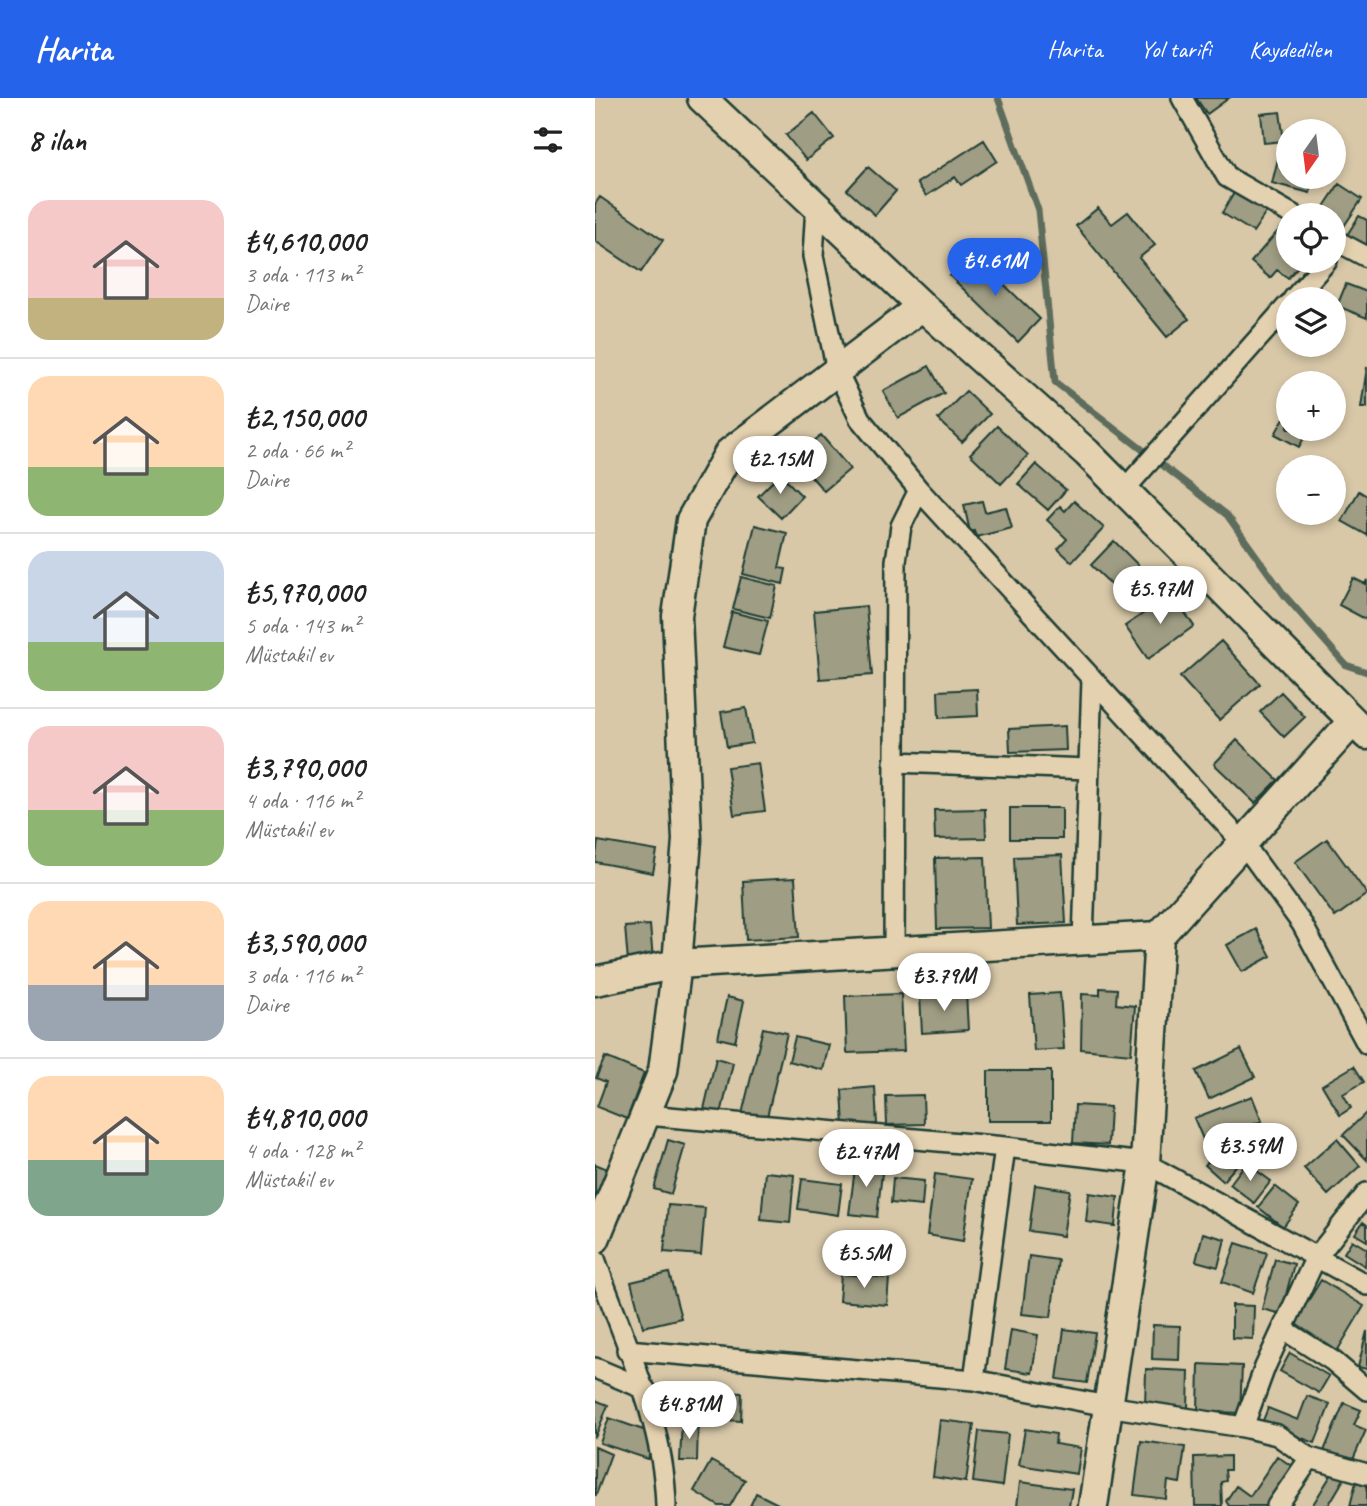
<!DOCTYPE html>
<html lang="tr">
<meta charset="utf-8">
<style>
:root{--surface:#fff;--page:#f6f6f6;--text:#222;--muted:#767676;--line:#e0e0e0;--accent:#2563eb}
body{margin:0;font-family:Caveat,sans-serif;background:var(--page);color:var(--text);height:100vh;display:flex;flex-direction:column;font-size:26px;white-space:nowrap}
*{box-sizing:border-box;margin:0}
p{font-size:23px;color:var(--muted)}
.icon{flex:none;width:38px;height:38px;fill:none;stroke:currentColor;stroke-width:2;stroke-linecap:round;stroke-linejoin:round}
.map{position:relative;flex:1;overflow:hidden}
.drawer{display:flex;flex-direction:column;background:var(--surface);width:595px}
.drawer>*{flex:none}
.needle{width:46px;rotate:194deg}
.tools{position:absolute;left:681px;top:21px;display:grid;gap:14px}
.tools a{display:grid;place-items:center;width:70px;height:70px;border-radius:50%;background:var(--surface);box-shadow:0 4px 10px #0003;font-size:35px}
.price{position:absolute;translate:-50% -60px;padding:0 16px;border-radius:24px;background:#fff;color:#222;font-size:23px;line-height:46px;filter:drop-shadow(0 2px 4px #0008)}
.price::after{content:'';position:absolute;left:50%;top:42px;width:21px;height:16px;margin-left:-10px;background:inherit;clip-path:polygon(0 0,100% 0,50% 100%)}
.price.active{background:var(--accent);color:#fff}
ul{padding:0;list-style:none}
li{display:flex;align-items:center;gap:21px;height:175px;padding:0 28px}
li+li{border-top:2px solid var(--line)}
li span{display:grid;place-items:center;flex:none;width:196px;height:140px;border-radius:21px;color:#555}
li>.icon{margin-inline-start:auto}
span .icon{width:84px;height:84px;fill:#fffc;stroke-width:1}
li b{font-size:30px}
h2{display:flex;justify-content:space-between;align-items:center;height:84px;padding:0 28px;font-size:30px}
header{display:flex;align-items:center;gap:42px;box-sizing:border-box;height:98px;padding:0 35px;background:var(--accent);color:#fff}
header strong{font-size:33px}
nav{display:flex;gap:38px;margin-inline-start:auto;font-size:24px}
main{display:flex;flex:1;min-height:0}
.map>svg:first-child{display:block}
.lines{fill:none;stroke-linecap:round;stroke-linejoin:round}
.stream{stroke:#5d6c5b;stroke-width:7}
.building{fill:#9f9d83;stroke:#1f3d34;stroke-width:2}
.street-casing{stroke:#1f3d34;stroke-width:24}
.secondary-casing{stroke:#1f3d34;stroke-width:33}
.street{stroke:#e4d1af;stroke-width:19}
.secondary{stroke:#e4d1af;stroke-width:28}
</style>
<header>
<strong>Harita</strong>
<nav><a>Harita</a><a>Yol tarifi</a><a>Kaydedilen</a></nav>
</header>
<main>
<section class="drawer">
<h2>8 ilan<svg class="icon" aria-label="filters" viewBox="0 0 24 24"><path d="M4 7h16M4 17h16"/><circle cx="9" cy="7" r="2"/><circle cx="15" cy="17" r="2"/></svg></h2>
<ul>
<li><span style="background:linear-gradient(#f6c9c9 70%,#c2b280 0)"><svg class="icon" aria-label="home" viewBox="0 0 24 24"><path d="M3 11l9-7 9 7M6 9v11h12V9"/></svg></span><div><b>₺4,610,000</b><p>3 oda · 113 m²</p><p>Daire</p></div></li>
<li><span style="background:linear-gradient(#ffd9b3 65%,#8fb573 0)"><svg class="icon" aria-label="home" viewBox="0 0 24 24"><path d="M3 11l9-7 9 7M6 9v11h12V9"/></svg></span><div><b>₺2,150,000</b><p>2 oda · 66 m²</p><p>Daire</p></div></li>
<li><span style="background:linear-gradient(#c9d6e8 65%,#8fb573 0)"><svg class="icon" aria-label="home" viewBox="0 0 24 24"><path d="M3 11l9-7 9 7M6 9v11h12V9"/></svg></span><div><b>₺5,970,000</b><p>5 oda · 143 m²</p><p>Müstakil ev</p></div></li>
<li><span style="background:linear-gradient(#f6c9c9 60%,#8fb573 0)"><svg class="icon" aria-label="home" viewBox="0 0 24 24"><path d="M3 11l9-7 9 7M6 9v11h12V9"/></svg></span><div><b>₺3,790,000</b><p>4 oda · 116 m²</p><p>Müstakil ev</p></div></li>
<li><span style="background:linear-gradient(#ffd9b3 60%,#9aa5b1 0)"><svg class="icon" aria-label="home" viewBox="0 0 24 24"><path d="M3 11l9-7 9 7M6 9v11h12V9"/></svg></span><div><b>₺3,590,000</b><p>3 oda · 116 m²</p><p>Daire</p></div></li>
<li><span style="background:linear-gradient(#ffd9b3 60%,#7fa58c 0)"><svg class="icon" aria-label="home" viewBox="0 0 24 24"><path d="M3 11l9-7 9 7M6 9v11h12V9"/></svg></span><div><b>₺4,810,000</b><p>4 oda · 128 m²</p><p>Müstakil ev</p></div></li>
</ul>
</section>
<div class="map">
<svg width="772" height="1408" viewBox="0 0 772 1408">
<rect width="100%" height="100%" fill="#d8c8a8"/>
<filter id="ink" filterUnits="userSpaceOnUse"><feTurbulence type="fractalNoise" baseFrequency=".0143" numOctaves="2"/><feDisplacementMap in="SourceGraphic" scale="14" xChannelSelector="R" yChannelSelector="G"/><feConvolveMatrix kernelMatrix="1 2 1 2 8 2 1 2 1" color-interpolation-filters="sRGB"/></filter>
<g filter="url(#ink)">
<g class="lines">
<path class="stream" d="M403,0L443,112L460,284L632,417L690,498L751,567L772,574"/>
</g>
<path class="building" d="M601,0H634L612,16Z
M685,14L689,43L669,45L666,16Z
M219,15L239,40L211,62L191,37Z
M389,42L402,63L366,87L360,79L331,98L322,85Z
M685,53L693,55V79H719L715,95L677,85Z
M273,69L301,93L280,117L252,92Z
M744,86L767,101L747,131L738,125V117L724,116Z
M642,90L674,110L658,134L627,115Z
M5,99L68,142L46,174L0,143V106Z
M503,110L517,126L533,114L560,147L544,160L594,221L572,239L481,128Z
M764,118L772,122V149L752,137Z
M689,126L693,129V163H708L693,180L682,172L675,180L656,164Z
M377,156L445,221L423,244L355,178Z
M751,186L772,194V220L742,208Z
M334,268L349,295L303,320L288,293Z
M772,269V309H766Z
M371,293L395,316L367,344L343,321Z
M693,313V331H714L704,349L680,336Z
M402,328L433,357L406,386L375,356Z
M226,337L255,371L229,393L200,360Z
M441,366L471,392L453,412L423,386Z
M185,376L207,398L186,420L163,398Z
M764,393L772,398V437L747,423Z
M387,403L390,414L411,409L417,430L381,439L379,433L375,434L369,407Z
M479,403L509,430L477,464L463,451L472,441L452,422L465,408L470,413Z
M160,427L192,435L184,470L191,471L188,486L148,476Z
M519,443L545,469L522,492L496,467Z
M146,479L182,488L175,520L138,511Z
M758,480L770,486L772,482V522L744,507Z
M577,496L599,528L553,561L530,528Z
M271,508L277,577L225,581L219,513Z
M137,514L173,523L164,557L128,549Z
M626,543L665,586L624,622L585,579Z
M382,591L383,618L344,620L343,593Z
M686,594L710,619L689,639L665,614Z
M151,610L157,645L132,649L126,614Z
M470,628L471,652L415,654L414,631Z
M642,642L683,682L660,705L619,666Z
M163,665L170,713L139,717L132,669Z
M415,710H467V741H415Z
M390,711L391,740L340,741L339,712Z
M732,741L772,796L740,819L700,764Z
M3,743L62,753L58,775L0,764Z
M467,757L471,825L422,827L419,759Z
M390,759L393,830L342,831L340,760Z
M200,780L204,839L151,842L148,783Z
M55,827L58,862L33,864L30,829Z
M661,831L676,858L647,874L632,847Z
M505,890L522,891L521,906L540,908L536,956L486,951L487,896L505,897Z
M371,895L373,932L327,935L325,897Z
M465,895L469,951L439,953L435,897Z
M306,896L309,953L252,955L250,898Z
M132,899L149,903L140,944L123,940Z
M168,930L192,935L171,1023L147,1016Z
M200,939L234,947L228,972L194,963Z
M646,951L660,979L614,1001L601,973Z
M10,959L49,975L32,1021L2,1009L11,984L1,980Z
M121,960L138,965L126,1016L109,1011Z
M759,968L769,984L748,996L756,1010L745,1017L727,987Z
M393,973H456V1023H393Z
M280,989L282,1026L249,1029L247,992Z
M328,997L329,1026L292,1027L291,998Z
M657,998L667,1023L610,1046L599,1020Z
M480,1007L515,1009L513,1047L478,1045Z
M772,1014V1062L748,1037Z
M742,1041L765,1068L733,1097L709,1070Z
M73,1042L90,1047L76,1096L59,1091Z
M633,1049L647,1061L628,1083L610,1067L621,1056L624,1059Z
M261,1063L288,1066L282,1119L254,1116Z
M651,1065L676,1083L659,1105L635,1086Z
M0,1066L20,1074L0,1119Z
M170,1074L199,1077L195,1125L166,1122Z
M340,1076L377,1081L368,1143L332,1137Z
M298,1080L329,1083L327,1108L296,1105Z
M207,1081L247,1086L243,1117L203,1111Z
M440,1087L475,1092L468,1138L434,1133Z
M680,1088L704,1107L688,1129L663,1109Z
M494,1095L523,1099L520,1128L491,1124Z
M73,1107L110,1110L106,1157L69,1154Z
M768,1124L772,1127V1143L760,1136Z
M608,1135L630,1141L623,1169L601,1163Z
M757,1142L772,1151L770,1168L749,1155Z
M641,1145L672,1155L658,1195L627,1184Z
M434,1158L463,1162L456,1219L427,1216Z
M680,1161L699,1166L686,1216L667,1211Z
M74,1175L86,1220L48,1229L36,1184Z
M246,1176L294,1180L292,1207L244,1203Z
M726,1182L769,1208L741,1255L697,1229Z
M637,1207L659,1208L658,1241L637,1240Z
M558,1227L585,1228L584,1262L557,1261Z
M469,1231L500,1235L492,1285L462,1281Z
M416,1232L443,1237L437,1275L410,1271Z
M772,1233V1271L763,1269Z
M695,1255L734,1278L724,1295L685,1273Z
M604,1266L647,1268L645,1315L603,1313Z
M551,1271L594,1273L593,1310L550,1309Z
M100,1293L147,1295L146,1323L99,1320Z
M712,1298L735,1306L720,1345L667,1325L673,1310L703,1322Z
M0,1302L13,1307L0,1340Z
M749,1305L766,1312L759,1327L771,1332L757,1364L729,1353Z
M14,1320L54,1334L52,1342L55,1343L53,1350L56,1352L53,1361L5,1345Z
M87,1321L103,1325L102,1363H85Z
M345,1322L379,1326L371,1384L338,1379Z
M430,1331L461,1336L460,1346L486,1350L482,1376L424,1367Z
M384,1333L413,1336L407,1388L378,1384Z
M546,1343L590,1349L585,1385L573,1383L571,1401L539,1397Z
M0,1349L16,1356L1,1397H0Z
M635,1358V1372H630L631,1383L626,1384L627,1408H600L599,1359Z
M682,1358L701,1371L675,1408H634L631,1403L641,1388L655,1398Z
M116,1363L150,1382L135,1408H124L99,1393Z
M738,1374L749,1381L733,1408H717Z
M425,1384L477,1391L474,1408H422Z
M761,1384L772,1387V1408H755Z
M161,1395L187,1408H155Z"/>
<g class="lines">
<defs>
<path id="street" d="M587,0L632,79L698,117
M221,108L218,158L242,273L265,321L324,392L648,745L707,826L772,946
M738,141L772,159
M698,201L732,163
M529,392L693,207
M299,664L494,671
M488,842L497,581
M299,852L301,463L306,428L324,392
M52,1017L410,1049L550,1065L772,1187
M0,1161C28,1241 69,1322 71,1408
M688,1231L738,1263L772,1292
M32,1252L379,1282L512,1308L648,1329L682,1337L715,1360L772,1376
M0,1270L50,1291
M379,1282L410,1049
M648,1329L670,1269L720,1161L772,1095
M682,1408L715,1360"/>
<path id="secondary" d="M107,0L327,208L492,355L772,637
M0,883L82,866L564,838
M0,1141L68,973L82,866L92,742L82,518L96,422L134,355L327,208
M498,1408L550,1065L564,838L758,623"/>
</defs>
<use href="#street" class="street-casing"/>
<use href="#secondary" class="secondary-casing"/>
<use href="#street" class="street"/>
<use href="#secondary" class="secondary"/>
</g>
</g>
</svg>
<div class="tools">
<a><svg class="needle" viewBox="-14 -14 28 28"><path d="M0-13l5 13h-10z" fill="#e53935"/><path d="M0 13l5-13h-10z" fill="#767676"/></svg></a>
<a><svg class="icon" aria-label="locate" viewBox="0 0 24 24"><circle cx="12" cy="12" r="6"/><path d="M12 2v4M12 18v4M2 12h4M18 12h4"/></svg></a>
<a><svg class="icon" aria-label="layers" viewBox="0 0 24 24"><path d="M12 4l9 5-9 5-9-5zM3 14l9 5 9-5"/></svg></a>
<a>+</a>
<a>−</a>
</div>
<b class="price active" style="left:400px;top:200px">₺4.61M</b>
<b class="price" style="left:185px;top:398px">₺2.15M</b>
<b class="price" style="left:565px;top:528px">₺5.97M</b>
<b class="price" style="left:349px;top:915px">₺3.79M</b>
<b class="price" style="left:655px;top:1085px">₺3.59M</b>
<b class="price" style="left:271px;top:1091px">₺2.47M</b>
<b class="price" style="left:269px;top:1192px">₺5.5M</b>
<b class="price" style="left:94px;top:1343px">₺4.81M</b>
</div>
</main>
